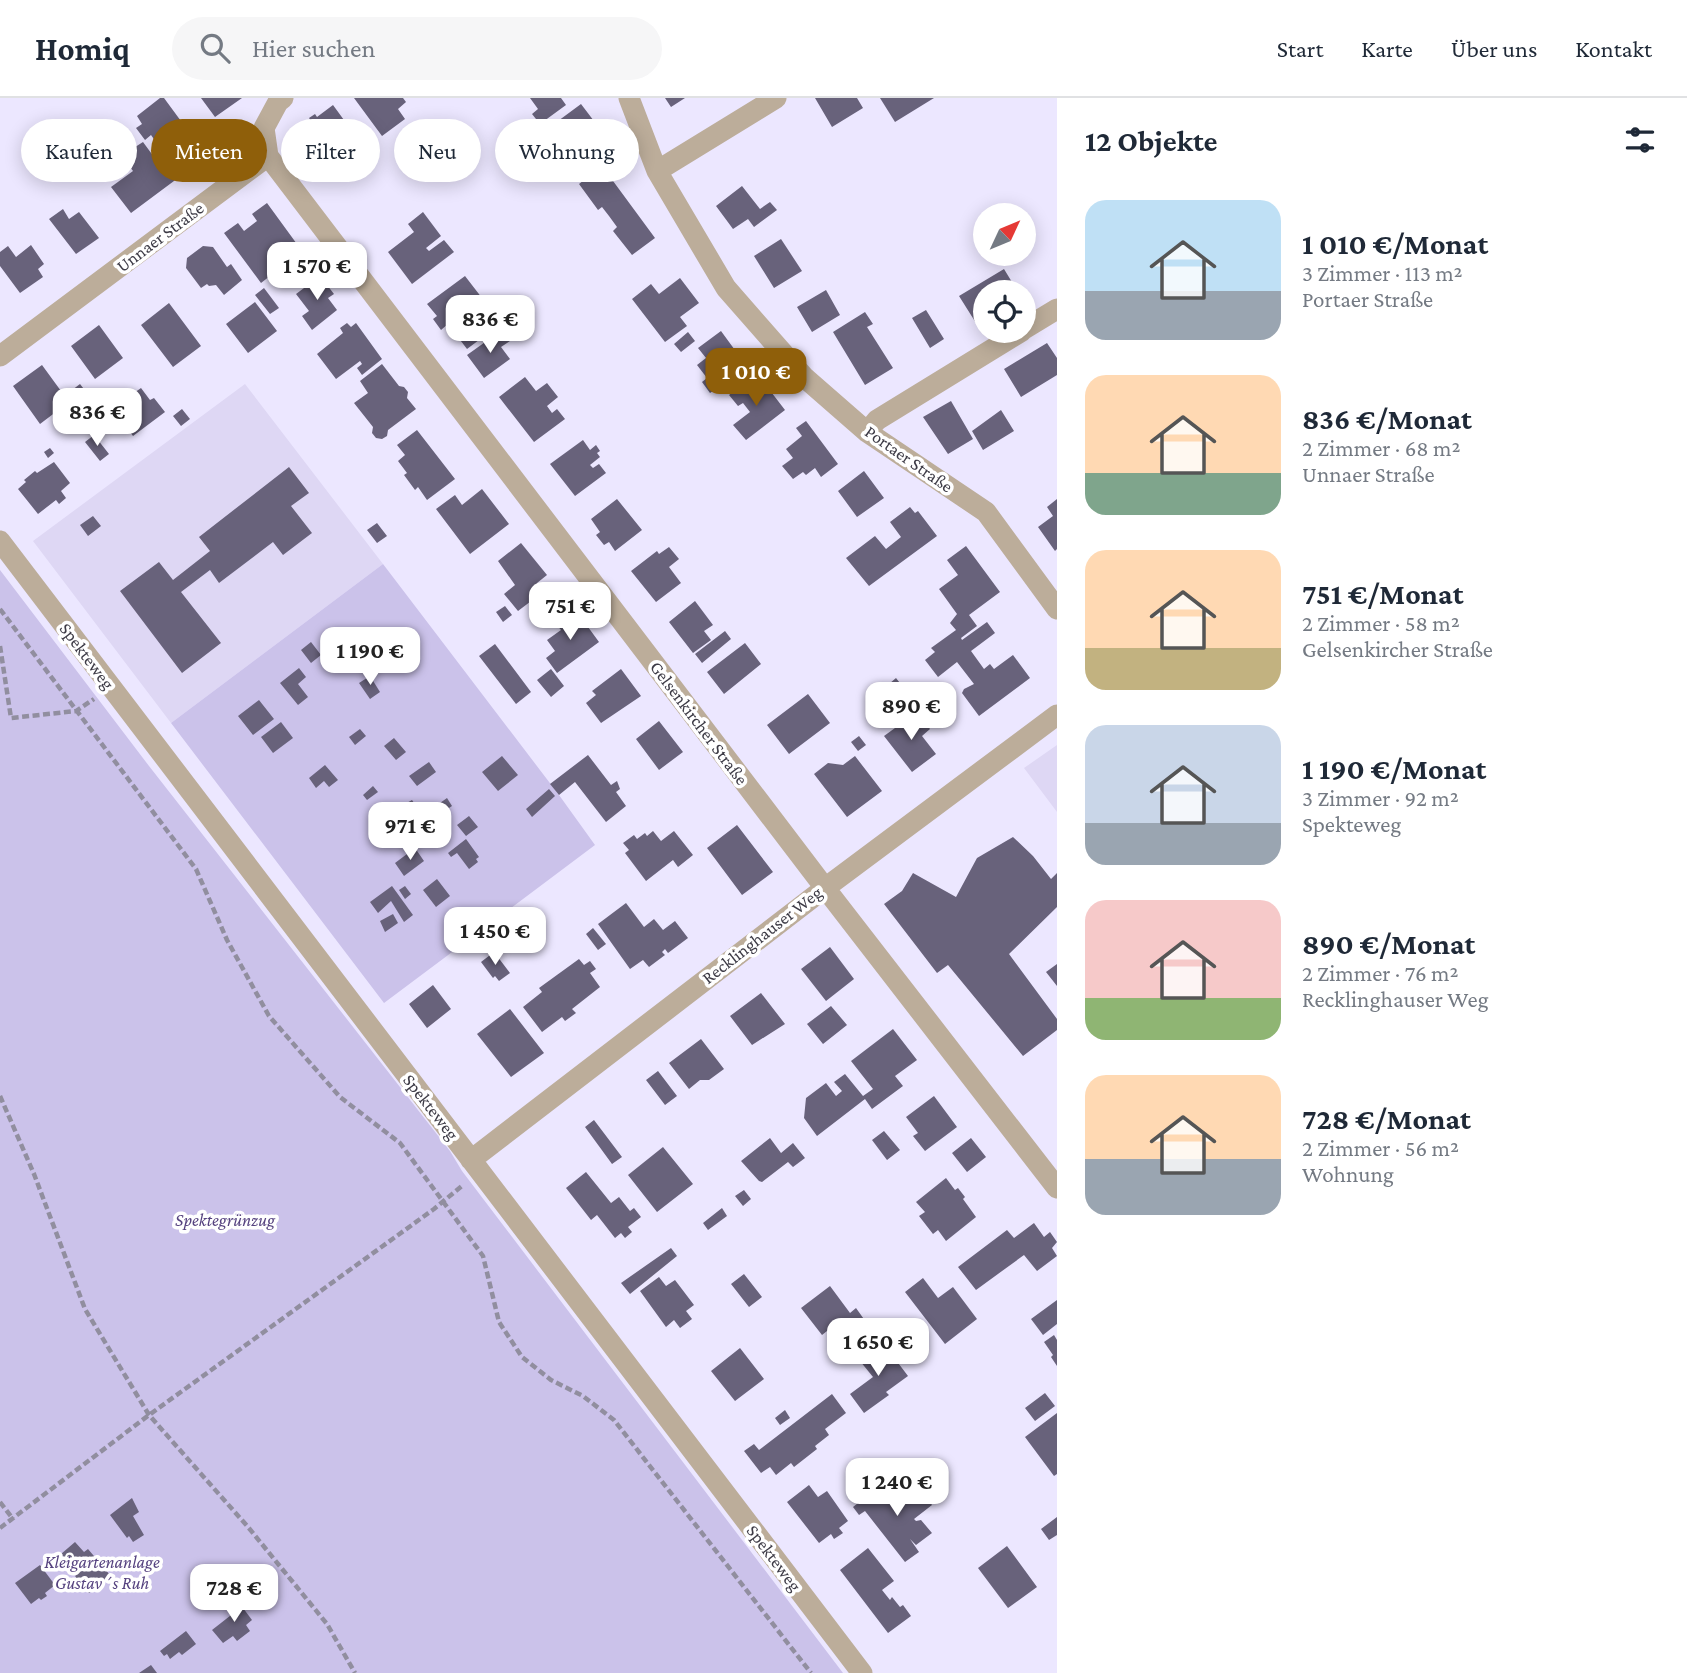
<!DOCTYPE html>
<html lang="de">
<meta charset="utf-8">
<style>
:root{--surface:#fff;--page:#f6f6f7;--text:#1f2937;--muted:#747a83;--line:#e0e1e3;--accent:#8f5f0a}
body{margin:0;font-family:"Crimson Pro",serif;background:var(--page);color:var(--text);height:100vh;display:flex;flex-direction:column;font-size:26px;white-space:nowrap}
*{box-sizing:border-box;margin:0}
p{font-size:23px;color:var(--muted)}
.icon{flex:none;width:38px;height:38px;fill:none;stroke:currentColor;stroke-width:2;stroke-linecap:round;stroke-linejoin:round}
.map{position:relative;flex:1;overflow:hidden}
.details{display:flex;flex-direction:column;background:var(--surface);width:630px}
.details>*{flex:none}
.hud{position:absolute;left:21px;top:21px;width:665px;height:63px;display:flex;gap:14px}
.needle{width:46px;rotate:46deg}
.buttons{position:absolute;left:973px;top:105px;display:grid;gap:14px}
.buttons a{display:grid;place-items:center;width:63px;height:63px;border-radius:50%;background:var(--surface);box-shadow:0 4px 18px #0003;font-size:35px}
.price{position:absolute;translate:-50% -60px;padding:0 16px;border-radius:14px;background:#fff;color:#222;font-size:23px;line-height:46px;filter:drop-shadow(0 2px 4px #0008)}
.price::after{content:'';position:absolute;left:50%;top:42px;width:21px;height:16px;margin-left:-10px;background:inherit;clip-path:polygon(0 0,100% 0,50% 100%)}
.price.selected{background:var(--accent);color:#fff}
ul{padding:0;list-style:none}
li{display:flex;align-items:center;gap:21px;height:175px;padding:0 28px}
li span{display:grid;place-items:center;flex:none;width:196px;height:140px;border-radius:21px;color:#555}
li>.icon{margin-inline-start:auto}
span .icon{width:84px;height:84px;fill:#fffc;stroke-width:1}
li b{font-size:30px}
h2{display:flex;justify-content:space-between;align-items:center;height:84px;padding:0 28px;font-size:30px}
.chip{padding:0 24px;border-radius:32px;background:var(--surface);box-shadow:0 4px 18px #0003;font-size:24px;line-height:63px}
.chip.selected{background:var(--accent);color:#fff}
header{display:flex;align-items:center;gap:42px;box-sizing:border-box;height:98px;padding:0 35px;background:var(--surface);border-bottom:2px solid var(--line)}
header strong{font-size:33px}
nav{display:flex;gap:38px;margin-inline-start:auto;font-size:24px}
.search{width:490px;height:63px;background:var(--page);display:flex;align-items:center;gap:18px;box-sizing:border-box;padding:0 24px;border-radius:38px;color:var(--muted);font-size:26px}
main{display:flex;flex:1;min-height:0}
.map>svg:first-child{display:block}
.built{fill:#ded7f4}
.green{fill:#cbc2ea}
.building{fill:#68627b}
.lines{fill:none;stroke-linecap:round;stroke-linejoin:round}
.path{stroke:#918e9f;stroke-width:4.5;stroke-dasharray:7 3.5;stroke-linecap:butt}
.minor{stroke:#bcad9a;stroke-width:21}
.labels{text-anchor:middle;dominant-baseline:central;stroke-width:7;stroke-linejoin:round;paint-order:stroke}
.street-label{font-size:18px;fill:#3d3b46;stroke:#fff}
.park-label{font-size:18px;font-style:italic;fill:#55427f;stroke:#fff}
</style>
<header>
<strong>Homiq</strong>
<div class="search"><svg class="icon" aria-label="search" viewBox="0 0 24 24"><circle cx="10" cy="10" r="6"/><path d="M15 15l6 6"/></svg>Hier suchen</div>
<nav><a>Start</a><a>Karte</a><a>Über uns</a><a>Kontakt</a></nav>
</header>
<main>
<div class="map">
<svg width="1057" height="1575" viewBox="0 0 1057 1575">
<rect width="100%" height="100%" fill="#ece7ff"/>
<path class="built" d="M245,286L383,466L171,625L33,443Z
M1057,647V714L1024,670Z"/>
<path class="green" d="M383,466L559,697L595,747L384,905L171,625Z
M0,472L149,668L450,1053L462,1073L843,1575H0Z"/>
<path class="building" d="M160,0H164L189,34L186,36L204,61L181,79L151,37L145,42L136,30L142,26L137,18Z
M201,0H242L215,19Z
M354,0H403L406,4L398,11L405,21L382,38Z
M530,0H561L566,7L540,26L532,16L538,11Z
M665,0H685L671,9Z
M815,0H857L863,10L832,29Z
M880,0H934L895,24Z
M581,6L600,31L578,48L558,23Z
M333,7L360,44L347,55L338,44L316,60L297,34L311,23L309,20L315,16L317,19Z
M143,44L154,59L158,56L178,80L131,115L111,89L133,73L125,62L135,54L132,51Z
M602,68L655,140L632,157L613,133L617,129L609,118L602,109L598,112L579,86Z
M742,88L760,111L770,104L777,112L754,129L748,121L733,131L716,108Z
M267,105L302,153L261,185L224,135L238,125L244,133L257,123L252,116Z
M63,111L69,121L79,114L99,140L76,156L49,121Z
M423,114L441,138L426,150L429,153L444,142L454,154L412,186L388,154L414,134L408,126Z
M781,141L802,173L774,190L754,158Z
M31,147L44,166L38,171L43,179L20,195L0,168V154L8,148L16,159Z
M203,148L213,149L227,169L231,166L242,182L224,197L216,187L209,188L207,186L201,190L186,170L187,160Z
M1004,171L1018,194H985V219L976,225L959,198Z
M320,178L334,196L328,200L337,212L312,232L302,218L309,213L296,196Z
M465,178L482,200L467,212L474,221L487,211L494,219L482,229L487,236L467,251L448,226L441,232L433,221L437,218L427,206Z
M680,180L699,205L680,219L687,228L665,244L632,201L651,186L659,196Z
M264,190L279,210L270,216L255,197Z
M826,192L840,217L812,234L797,209Z
M255,204L277,233L248,255L226,226Z
M169,205L201,248L173,269L141,227Z
M926,212L944,241L930,250L912,220Z
M865,214L873,226L867,229L893,270L865,287L833,234Z
M347,225L351,229L356,225L382,261L362,277L357,270L362,266L360,263L336,281L317,256L343,235L340,230Z
M99,227L123,260L95,281L71,248Z
M502,232L510,243L501,249L510,261L484,280L467,257Z
M721,233L740,259L721,273L728,282L710,295L702,284L707,280L697,267L706,260L698,250Z
M688,234L695,243L681,254L674,246Z
M1047,245L1057,260V277L1021,299L1004,271Z
M382,266L399,288L404,289L408,294L407,300L416,311L388,332L387,338L382,341L376,340L372,335L373,329L354,305L368,295L360,283Z
M42,267L69,304L40,326L13,288Z
M525,279L536,293L547,285L558,299L547,308L552,315L557,311L565,321L534,344L499,299Z
M748,282L756,293L765,286L785,312L746,342L733,327L750,314L743,305L738,308L729,297Z
M80,286L97,308L87,316L72,292Z
M141,290L150,302L154,300L165,314L133,338L122,323L125,320L116,309L121,304L117,300L123,295L127,300Z
M951,303L973,341L948,356L923,319Z
M182,311L190,321L181,328L173,318Z
M1001,312L1014,333L983,352L972,333Z
M806,323L838,366L821,379L815,370L806,377L803,374L793,381L782,368L793,360L786,351L802,338L796,330Z
M417,332L455,381L427,402L418,389L415,392L404,377L407,375L398,363L405,357L397,347Z
M94,337L109,356L100,363L85,344Z
M583,342L590,352L596,347L600,353L597,355L600,359L590,367L593,370L599,366L606,375L575,398L550,366Z
M50,350L54,355L48,360L44,354Z
M54,364L70,385L61,393L66,400L59,406L56,402L38,416L18,391L26,384L24,382L35,373L37,375Z
M289,369L309,395L291,408L312,435L283,457L273,444L219,485L210,472L181,494L221,545L182,575L120,493L159,464L173,482L210,453L199,439Z
M864,373L884,400L857,419L838,393Z
M482,391L509,426L470,456L436,411L455,397L462,407Z
M617,401L642,432L615,453L609,444L604,447L596,437L600,434L591,421Z
M1057,401V451L1055,453L1038,429L1053,418L1047,409Z
M910,409L915,415L918,413L937,438L869,488L846,460L875,438L886,451L901,439L890,424Z
M93,418L101,428L88,438L80,427Z
M377,425L387,438L377,445L367,432Z
M521,445L547,477L537,485L543,494L518,513L504,496L515,487L498,463Z
M966,448L1000,494L969,517L977,528L961,540L962,542L987,524L995,535L971,553L984,571L990,566L994,571L1013,557L1030,580L979,618L962,595L964,591L974,586L957,564L938,579L925,562L935,554L931,550L956,532L950,525L957,516L939,491L958,477L947,462Z
M669,449L679,461L669,469L681,485L656,504L631,473L657,453L659,456Z
M695,503L713,527L704,533L711,542L693,555L669,524Z
M505,508L512,517L503,524L496,514Z
M569,514L575,521L580,518L599,544L557,575L546,560L555,553L547,542L561,532L555,525Z
M725,533L731,541L702,565L695,556Z
M311,544L321,557L311,565L301,552Z
M745,545L761,566L724,596L707,574Z
M495,546L531,594L516,606L479,558Z
M299,570L306,579L298,586L308,599L298,607L280,585Z
M551,571L564,588L551,599L537,582Z
M621,571L641,598L601,625L586,605L596,597L592,593Z
M370,578L380,594L370,601L359,585Z
M896,580L903,589L883,605L876,597Z
M808,596L830,625L789,656L767,627Z
M259,602L274,621L253,637L238,618Z
M917,614L930,631L922,638L936,656L912,674L884,638Z
M659,623L683,654L659,672L636,641Z
M281,624L293,640L273,655L261,639Z
M360,631L366,638L355,647L349,639Z
M859,638L866,647L858,653L851,644Z
M394,640L406,654L396,662L384,648Z
M588,657L611,687L617,683L620,691L616,694L626,708L606,724L575,684L559,697L550,686Z
M502,658L518,677L498,693L482,674Z
M855,658L882,693L847,719L814,676L828,665L843,667Z
M429,664L436,674L417,688L409,678Z
M325,667L338,682L329,689L324,683L316,690L309,680Z
M373,688L378,694L367,702L363,697Z
M549,691L555,698L532,719L526,711Z
M447,700L452,708L446,712L440,705Z
M412,702L419,712L412,716L405,706Z
M389,713L399,724L401,721L406,726L395,735L390,729L387,732L379,721Z
M469,718L478,729L466,738L457,727Z
M737,727L773,774L742,797L707,750Z
M653,733L661,743L674,733L693,757L678,769L673,762L646,783L625,755L629,752L623,745L634,737L637,741L645,735L647,738Z
M1013,739L1033,758L1051,781L1057,775V809L1009,856L1057,921V932L1023,958L948,867L937,875L884,806L902,793L913,775L956,799L977,760Z
M466,741L479,759L476,761L478,764L469,771L457,755L451,759L448,755Z
M415,750L424,763L404,778L395,765Z
M437,781L450,798L436,809L423,792Z
M392,788L413,817L404,824L391,803L378,815L370,804Z
M405,788L411,796L405,801L399,792Z
M626,805L644,829L654,821L663,832L675,823L688,840L668,855L665,851L662,854L665,857L649,869L643,862L630,871L598,826Z
M393,816L398,825L385,834L380,823Z
M593,830L606,846L598,852L586,836Z
M830,849L854,881L826,903L801,871Z
M494,854L510,875L499,883L495,878L493,880L481,864Z
M579,861L584,867L590,863L596,871L590,875L600,889L572,911L576,915L565,923L562,919L542,934L523,909L542,894L539,890Z
M1057,866V888L1046,874Z
M433,887L451,911L427,930L409,906Z
M761,895L785,926L752,947L730,918Z
M831,908L847,927L823,946L807,926Z
M510,911L544,955L511,979L477,936Z
M893,931L917,962L895,978L903,988L872,1011L865,1001L817,1038L804,1020L806,1000L826,985L836,998L842,993L834,984L845,976L863,998L873,991L851,963Z
M701,941L724,971L709,982H700L689,991L669,965Z
M658,973L677,998L665,1007L646,982Z
M934,998L957,1029L925,1053L913,1038L918,1035L906,1019Z
M594,1022L622,1059L612,1066L585,1029Z
M884,1033L900,1052L887,1062L872,1042Z
M770,1040L781,1055L793,1045L805,1060L793,1069L788,1064L762,1084L759,1083L741,1063Z
M971,1040L986,1059L967,1074L952,1055Z
M663,1049L693,1086L657,1114L628,1077Z
M586,1074L611,1105L619,1099L630,1113L634,1110L641,1119L628,1129L632,1134L625,1140L621,1135L615,1140L597,1117L591,1122L566,1090Z
M946,1080L955,1092L958,1090L965,1099L963,1101L976,1119L946,1143L938,1132L933,1136L919,1118L925,1114L916,1104Z
M744,1092L751,1101L743,1108L735,1098Z
M722,1110L727,1118L708,1132L703,1125Z
M1034,1125L1044,1139L1050,1134L1057,1144L1052,1150L1057,1158L1037,1173L1024,1157L976,1192L958,1169L1007,1132L1014,1140Z
M671,1150L677,1158L630,1196L621,1185Z
M744,1176L762,1199L749,1209L731,1186Z
M659,1179L666,1188L675,1182L694,1207L686,1213L692,1221L680,1230L674,1222L666,1229L640,1193Z
M923,1180L938,1200L953,1189L977,1221L945,1246L905,1194Z
M830,1188L850,1215L856,1210L866,1224L847,1238L837,1225L822,1237L801,1210Z
M1057,1202V1226L1043,1237L1031,1221Z
M1054,1237L1057,1242V1268L1051,1259L1053,1257L1044,1244Z
M883,1245L908,1278L886,1294L889,1297L864,1315L850,1296L873,1279L860,1263Z
M740,1250L764,1281L735,1303L711,1273Z
M1045,1295L1055,1308L1035,1323L1025,1310Z
M832,1296L846,1315L825,1331L829,1337L815,1348L817,1351L794,1369L791,1365L776,1377L770,1369L761,1375L744,1353L754,1346L759,1352Z
M785,1312L790,1320L780,1327L775,1320Z
M1057,1315V1376L1054,1378L1025,1339Z
M809,1387L818,1399L827,1393L848,1423L839,1430L843,1435L834,1441L831,1436L819,1445L787,1404Z
M871,1387L882,1403L902,1388L910,1398L920,1390L932,1407L914,1421L916,1423L921,1422L932,1435L916,1447L910,1441L919,1454L905,1464L865,1413L859,1417L853,1409L858,1405L854,1399Z
M132,1400L139,1414L133,1418L144,1437L133,1444L129,1438L127,1440L110,1417Z
M1057,1419V1437L1049,1442L1041,1431Z
M75,1444L84,1454L88,1451L110,1477L89,1495L75,1478L78,1476L73,1471L69,1474L63,1468L68,1464L61,1456Z
M1007,1448L1037,1489L1008,1510L978,1470Z
M868,1450L894,1483L882,1492L890,1502L892,1499L900,1509L903,1507L911,1518L888,1535L840,1472Z
M40,1467L55,1487L45,1495L47,1498L41,1502L39,1500L31,1506L15,1485Z
M237,1502L252,1522L246,1527L250,1533L237,1543L233,1538L223,1545L212,1532L235,1514L230,1507Z
M186,1533L196,1546L182,1557L179,1554L170,1561L167,1556L164,1558L160,1553Z
M151,1567L157,1575H139Z"/>
<g class="lines">
<path class="path" d="M0,511L196,771L227,842L269,918L340,999L400,1045L483,1158L499,1224L522,1259L551,1282L583,1298L614,1322L811,1575
M0,548L11,620L76,613L94,601
M0,998L34,1076L85,1211L149,1317L248,1429L327,1526L355,1575
M0,1404L13,1421
M0,1430L149,1317L434,1111L463,1087"/>
<path class="minor" d="M629,0L657,73L726,190L804,279L867,334L986,414L1057,511
M268,58L825,790L1057,1090
M657,73L776,0
M1024,231L1057,211
M0,258L268,58L264,30L278,4L283,0
M867,334L877,322L1022,233
M0,443L862,1575
M471,1062L825,790L1057,617"/>
</g>
<g class="labels">
<g class="street-label">
<text transform="translate(160 139) rotate(-37)">Unnaer Straße</text>
<text transform="translate(909 361) rotate(35)">Portaer Straße</text>
<text transform="translate(87 558) rotate(53)">Spekteweg</text>
<text transform="translate(699 625) rotate(53)">Gelsenkircher Straße</text>
<text transform="translate(762 837) rotate(-38)">Recklinghauser Weg</text>
<text transform="translate(431 1009) rotate(52)">Spekteweg</text>
<text transform="translate(774 1460) rotate(53)">Spekteweg</text>
</g>
<g class="park-label">
<text x="225" y="1122">Spektegrünzug</text>
<text x="102" y="1464">Kleigartenanlage<tspan x="102" dy="21">Gustav´s Ruh</tspan></text>
</g>
</g>
</svg>
<div class="buttons">
<a><svg class="needle" viewBox="-14 -14 28 28"><path d="M0-13l5 13h-10z" fill="#e53935"/><path d="M0 13l5-13h-10z" fill="#747a83"/></svg></a>
<a><svg class="icon" aria-label="locate" viewBox="0 0 24 24"><circle cx="12" cy="12" r="6"/><path d="M12 2v4M12 18v4M2 12h4M18 12h4"/></svg></a>
</div>
<b class="price" style="left:317px;top:204px">1 570 €</b>
<b class="price" style="left:490px;top:257px">836 €</b>
<b class="price selected" style="left:756px;top:310px">1 010 €</b>
<b class="price" style="left:97px;top:350px">836 €</b>
<b class="price" style="left:570px;top:544px">751 €</b>
<b class="price" style="left:370px;top:589px">1 190 €</b>
<b class="price" style="left:911px;top:644px">890 €</b>
<b class="price" style="left:410px;top:764px">971 €</b>
<b class="price" style="left:495px;top:869px">1 450 €</b>
<b class="price" style="left:878px;top:1280px">1 650 €</b>
<b class="price" style="left:897px;top:1420px">1 240 €</b>
<b class="price" style="left:234px;top:1526px">728 €</b>
<div class="hud">
<a class="chip">Kaufen</a>
<a class="chip selected">Mieten</a>
<a class="chip">Filter</a>
<a class="chip">Neu</a>
<a class="chip">Wohnung</a>
</div>
</div>
<section class="details">
<h2>12 Objekte<svg class="icon" aria-label="filters" viewBox="0 0 24 24"><path d="M4 7h16M4 17h16"/><circle cx="9" cy="7" r="2"/><circle cx="15" cy="17" r="2"/></svg></h2>
<ul>
<li><span style="background:linear-gradient(#bfe0f5 65%,#9aa5b1 0)"><svg class="icon" aria-label="home" viewBox="0 0 24 24"><path d="M3 11l9-7 9 7M6 9v11h12V9"/></svg></span><div><b>1 010 €/Monat</b><p>3 Zimmer · 113 m²</p><p>Portaer Straße</p></div></li>
<li><span style="background:linear-gradient(#ffd9b3 70%,#7fa58c 0)"><svg class="icon" aria-label="home" viewBox="0 0 24 24"><path d="M3 11l9-7 9 7M6 9v11h12V9"/></svg></span><div><b>836 €/Monat</b><p>2 Zimmer · 68 m²</p><p>Unnaer Straße</p></div></li>
<li><span style="background:linear-gradient(#ffd9b3 70%,#c2b280 0)"><svg class="icon" aria-label="home" viewBox="0 0 24 24"><path d="M3 11l9-7 9 7M6 9v11h12V9"/></svg></span><div><b>751 €/Monat</b><p>2 Zimmer · 58 m²</p><p>Gelsenkircher Straße</p></div></li>
<li><span style="background:linear-gradient(#c9d6e8 70%,#9aa5b1 0)"><svg class="icon" aria-label="home" viewBox="0 0 24 24"><path d="M3 11l9-7 9 7M6 9v11h12V9"/></svg></span><div><b>1 190 €/Monat</b><p>3 Zimmer · 92 m²</p><p>Spekteweg</p></div></li>
<li><span style="background:linear-gradient(#f6c9c9 70%,#8fb573 0)"><svg class="icon" aria-label="home" viewBox="0 0 24 24"><path d="M3 11l9-7 9 7M6 9v11h12V9"/></svg></span><div><b>890 €/Monat</b><p>2 Zimmer · 76 m²</p><p>Recklinghauser Weg</p></div></li>
<li><span style="background:linear-gradient(#ffd9b3 60%,#9aa5b1 0)"><svg class="icon" aria-label="home" viewBox="0 0 24 24"><path d="M3 11l9-7 9 7M6 9v11h12V9"/></svg></span><div><b>728 €/Monat</b><p>2 Zimmer · 56 m²</p><p>Wohnung</p></div></li>
</ul>
</section>
</main>
